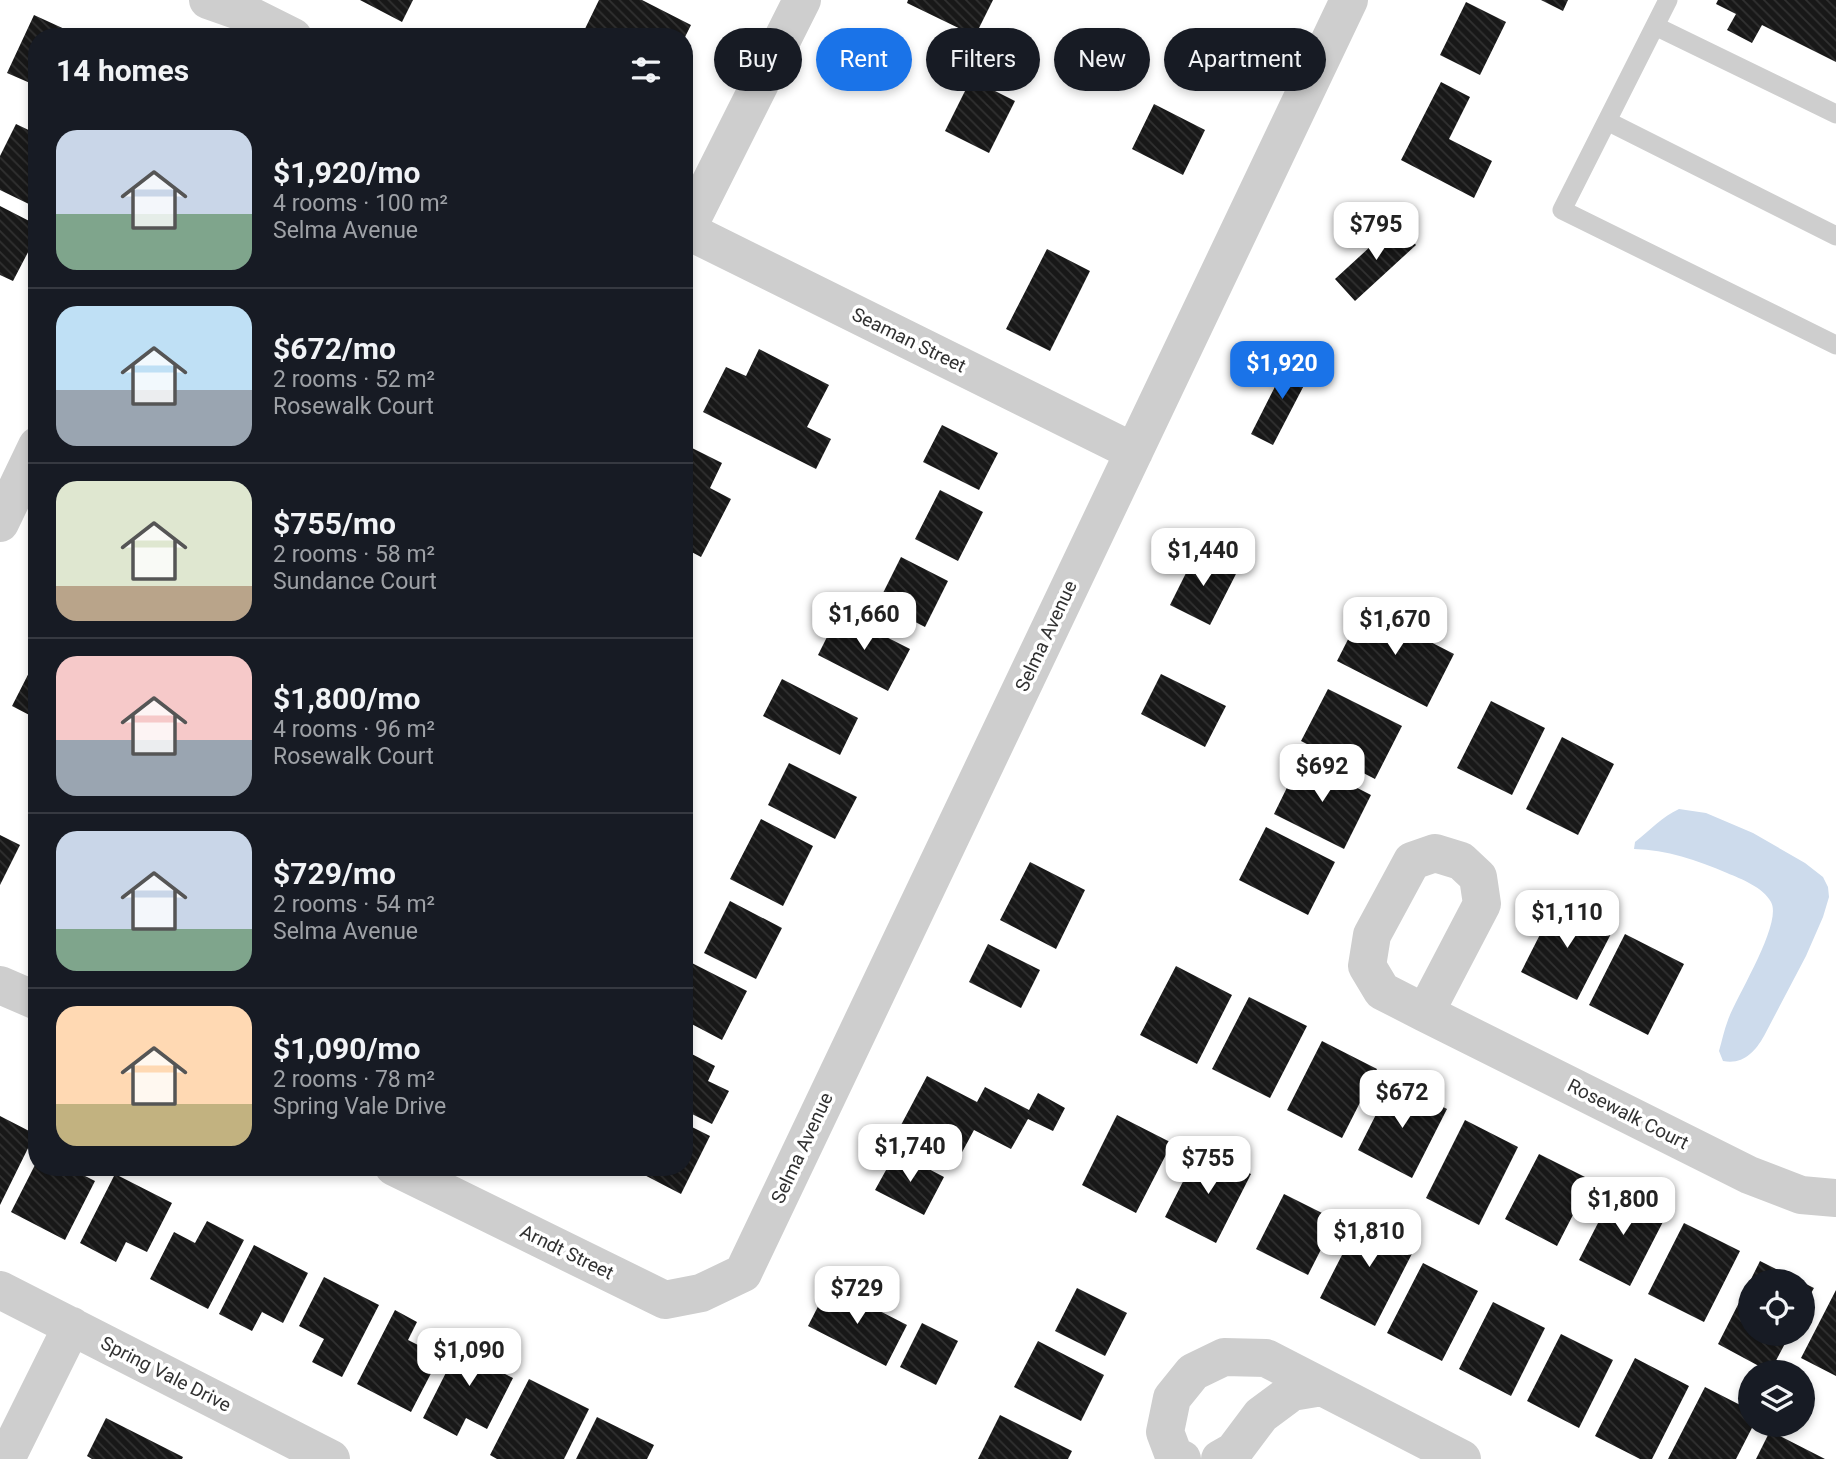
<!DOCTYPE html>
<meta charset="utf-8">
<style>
:root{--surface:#171b24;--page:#242831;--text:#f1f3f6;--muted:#9ea1a6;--line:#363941;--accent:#1a73e8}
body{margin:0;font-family:Roboto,sans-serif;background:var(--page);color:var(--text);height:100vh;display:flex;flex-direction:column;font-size:26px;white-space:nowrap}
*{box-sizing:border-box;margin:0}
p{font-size:23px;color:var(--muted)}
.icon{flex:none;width:38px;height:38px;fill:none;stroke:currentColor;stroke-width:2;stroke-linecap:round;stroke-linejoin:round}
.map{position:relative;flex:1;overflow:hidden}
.sheet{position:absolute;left:28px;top:28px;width:665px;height:1148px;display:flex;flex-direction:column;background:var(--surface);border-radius:28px;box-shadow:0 4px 10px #0003}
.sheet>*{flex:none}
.banner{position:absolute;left:714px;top:28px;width:665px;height:63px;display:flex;gap:14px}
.fabs{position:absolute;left:1738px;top:1269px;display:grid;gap:14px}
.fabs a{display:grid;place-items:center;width:77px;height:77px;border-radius:50%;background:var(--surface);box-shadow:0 4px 10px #0003;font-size:35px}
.price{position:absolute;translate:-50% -60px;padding:0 16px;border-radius:14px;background:#fff;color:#222;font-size:23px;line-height:46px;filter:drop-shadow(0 2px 4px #0008)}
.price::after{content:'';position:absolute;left:50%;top:42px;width:21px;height:16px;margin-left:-10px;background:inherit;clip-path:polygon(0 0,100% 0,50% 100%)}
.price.active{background:var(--accent);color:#fff}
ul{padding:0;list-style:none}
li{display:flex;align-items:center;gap:21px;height:175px;padding:0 28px}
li+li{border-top:2px solid var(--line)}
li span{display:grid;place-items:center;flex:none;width:196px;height:140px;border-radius:21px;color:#555}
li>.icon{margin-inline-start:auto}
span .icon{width:84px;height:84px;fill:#fffc;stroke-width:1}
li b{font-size:30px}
h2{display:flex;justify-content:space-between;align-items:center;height:84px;padding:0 28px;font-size:30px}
.tag{padding:0 24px;border-radius:32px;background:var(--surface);box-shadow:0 4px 10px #0003;font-size:24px;line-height:63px}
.tag.active{background:var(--accent);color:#fff}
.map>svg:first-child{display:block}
.water{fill:#cddbec}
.building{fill:url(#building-back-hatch)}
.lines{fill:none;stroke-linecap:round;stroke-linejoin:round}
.lane{stroke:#cecece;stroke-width:19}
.street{stroke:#cecece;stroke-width:38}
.labels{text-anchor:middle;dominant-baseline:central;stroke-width:7;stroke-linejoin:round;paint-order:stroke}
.street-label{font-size:19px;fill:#313131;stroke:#fff}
</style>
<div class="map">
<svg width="1836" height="1459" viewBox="0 0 1836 1459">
<defs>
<pattern id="building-back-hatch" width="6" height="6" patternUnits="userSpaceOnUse" patternTransform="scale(1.75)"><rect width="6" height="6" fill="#181818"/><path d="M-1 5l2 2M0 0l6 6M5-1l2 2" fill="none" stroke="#313131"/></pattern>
</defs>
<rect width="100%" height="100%" fill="#fff"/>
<path class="water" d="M1679,809L1706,813L1753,833L1805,863L1823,877L1828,887L1829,897L1823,917L1806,956L1764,1036C1755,1052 1743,1065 1723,1061L1719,1051C1722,1041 1724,1030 1728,1020C1736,997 1783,923 1771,902C1763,887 1741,879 1727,873C1697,860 1667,850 1634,849L1635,842C1650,830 1662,817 1679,809Z"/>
<path class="building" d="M360,0H413L402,22Z
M599,0H642L691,25L685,37H581Z
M908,0H993L975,36L907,3Z
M1541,0H1568L1563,11Z
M1718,0H1836V62L1762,25L1752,43L1727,30L1736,14L1716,4Z
M1466,2L1506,22L1480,75L1440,55Z
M34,15L82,37H37V86L7,73Z
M971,79L1015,101L989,153L945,131Z
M1441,82L1470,97L1449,139L1492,161L1474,198L1401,160Z
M1154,104L1205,130L1183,175L1132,149Z
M16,124L37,134V208L0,190V156Z
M0,206L37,225V235L13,281L0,275Z
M1396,223L1416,245L1355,301L1335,279Z
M1047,249L1090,271L1050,351L1006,329Z
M759,349L829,385L807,427L831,439L816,469L703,412L726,367L746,376Z
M1290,357L1313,368L1273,445L1251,434Z
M942,425L998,453L979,490L923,462Z
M684,444L722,463L710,488L731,499L701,557L684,548Z
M940,490L983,512L958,561L915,539Z
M1197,551L1237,572L1210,625L1170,605Z
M901,557L948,581L925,627L878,603Z
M1364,608L1454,654L1427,707L1337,661Z
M839,613L910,649L888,691L818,655Z
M37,657V719L12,706Z
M1161,674L1226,706L1205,747L1141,714Z
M782,679L858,718L840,755L763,716Z
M1328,689L1402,726L1375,779L1301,741Z
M1491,701L1545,728L1512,795L1457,768Z
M1562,737L1614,764L1578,835L1526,809Z
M1301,759L1371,795L1344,849L1274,814Z
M789,763L857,797L835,839L768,805Z
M761,819L813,846L783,906L730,879Z
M1266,827L1335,862L1308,915L1239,880Z
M0,835L20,845L0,885Z
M1030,862L1085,890L1056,949L1000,920Z
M1558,899L1614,928L1577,1000L1521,972Z
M730,901L782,928L756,979L704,953Z
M1625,934L1684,964L1648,1035L1589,1005Z
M988,944L1040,970L1021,1008L969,982Z
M684,959L747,991L722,1040L684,1020Z
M1176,966L1232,995L1197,1064L1140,1035Z
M1249,997L1307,1026L1270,1098L1212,1069Z
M1322,1041L1377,1069L1342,1138L1287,1110Z
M684,1050L715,1066L708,1081L729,1091L712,1124L684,1110Z
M927,1076L977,1102L985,1087L1029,1110L1038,1093L1065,1108L1053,1131L1028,1119L1011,1149L974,1130L960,1156L901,1125Z
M1393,1081L1447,1109L1412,1178L1358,1150Z
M1117,1115L1172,1143L1136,1213L1082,1185Z
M0,1116L35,1134L0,1205Z
M1465,1120L1518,1147L1479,1225L1426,1198Z
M684,1123L710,1136L681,1194L629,1167H684Z
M1200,1148L1251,1174L1216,1243L1165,1217Z
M896,1152L944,1177L924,1215L875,1190Z
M1539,1154L1591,1180L1557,1246L1505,1219Z
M37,1161V1167H67L95,1181L65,1240L11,1212Z
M115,1174L172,1203L147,1252L126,1242L116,1262L80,1243Z
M1616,1188L1667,1214L1630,1286L1579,1260Z
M1284,1194L1336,1220L1308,1275L1256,1249Z
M1364,1212L1419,1240L1375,1326L1320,1298Z
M207,1221L244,1240L208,1309L150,1279L174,1232L195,1243Z
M1684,1223L1740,1251L1704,1322L1648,1294Z
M254,1245L308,1273L283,1323L262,1312L252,1331L219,1314Z
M1760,1261L1800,1281H1750Z
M1423,1263L1478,1291L1442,1361L1387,1333Z
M324,1277L379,1305L342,1377L312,1362L324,1339L299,1326Z
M1750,1281V1334H1790L1770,1372L1718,1344Z
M1802,1282L1814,1288L1802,1309Z
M829,1285L907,1325L886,1366L808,1326Z
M1077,1288L1127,1313L1105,1356L1055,1331Z
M1836,1290V1376L1801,1358Z
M1493,1302L1545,1328L1511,1396L1459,1369Z
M395,1310L417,1322L408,1340L440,1356L411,1412L357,1384Z
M922,1323L958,1341L936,1385L900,1367Z
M1561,1334L1613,1360L1579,1428L1527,1401Z
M465,1335L503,1354L495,1369L513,1378L487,1429L466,1418L457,1436L423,1418Z
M1038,1341L1104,1375L1081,1421L1014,1387Z
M1635,1358L1689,1386L1652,1459H1640L1595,1436Z
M529,1379L589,1409L564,1459H497L490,1455Z
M1705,1387L1750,1410V1424H1754L1736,1459H1668Z
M1000,1415L1072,1451L1068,1459H978Z
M597,1417L654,1445L647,1459H576Z
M106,1418L183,1457L182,1459H92L87,1456Z
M1770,1431L1825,1459H1756Z"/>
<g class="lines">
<path class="lane" d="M1668,0L1562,210L1836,345
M1655,26L1836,114
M1607,121L1836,236"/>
<path class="street" d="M208,0L245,13L293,37
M684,229L1134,452
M684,235L802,0
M0,523L37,446
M0,985L37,1001
M1425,1013L1482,904L1478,877L1461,861L1435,853L1412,861L1372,935L1367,966L1382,991L1425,1013L1749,1175L1801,1195L1836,1198
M394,1167L665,1300L701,1293L743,1273L1349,0
M0,1290L331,1459
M6,1459L72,1326
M1182,1459L1174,1456L1165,1432L1172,1398L1193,1372L1224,1357L1266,1358L1462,1459
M1220,1459L1234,1451L1261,1415L1292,1392L1322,1387"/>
</g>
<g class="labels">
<g class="street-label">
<text transform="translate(909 340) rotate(26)">Seaman Street</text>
<text transform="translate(1046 636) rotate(-65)">Selma Avenue</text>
<text transform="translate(1628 1114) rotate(27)">Rosewalk Court</text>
<text transform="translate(802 1148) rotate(-65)">Selma Avenue</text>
<text transform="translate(567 1252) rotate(26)">Arndt Street</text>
<text transform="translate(166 1374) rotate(27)">Spring Vale Drive</text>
</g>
</g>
</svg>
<div class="fabs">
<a><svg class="icon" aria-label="locate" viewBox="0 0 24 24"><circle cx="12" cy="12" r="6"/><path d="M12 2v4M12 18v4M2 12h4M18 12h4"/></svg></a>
<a><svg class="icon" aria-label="layers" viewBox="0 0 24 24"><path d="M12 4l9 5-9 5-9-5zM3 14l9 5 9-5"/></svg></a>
</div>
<b class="price" style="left:1376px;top:262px">$795</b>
<b class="price active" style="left:1282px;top:401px">$1,920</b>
<b class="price" style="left:1203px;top:588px">$1,440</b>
<b class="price" style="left:864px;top:652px">$1,660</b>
<b class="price" style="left:1395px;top:657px">$1,670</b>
<b class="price" style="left:1322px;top:804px">$692</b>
<b class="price" style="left:1567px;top:950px">$1,110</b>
<b class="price" style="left:1402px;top:1130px">$672</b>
<b class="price" style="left:910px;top:1184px">$1,740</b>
<b class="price" style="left:1208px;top:1196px">$755</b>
<b class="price" style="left:1623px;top:1237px">$1,800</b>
<b class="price" style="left:1369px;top:1269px">$1,810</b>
<b class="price" style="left:857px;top:1326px">$729</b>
<b class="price" style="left:469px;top:1388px">$1,090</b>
<div class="banner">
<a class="tag">Buy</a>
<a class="tag active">Rent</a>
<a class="tag">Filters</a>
<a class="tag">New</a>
<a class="tag">Apartment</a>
</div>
<section class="sheet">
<h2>14 homes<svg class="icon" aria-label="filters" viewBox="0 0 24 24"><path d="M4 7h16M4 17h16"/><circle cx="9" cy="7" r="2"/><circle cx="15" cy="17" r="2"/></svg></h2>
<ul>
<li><span style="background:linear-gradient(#c9d6e8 60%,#7fa58c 0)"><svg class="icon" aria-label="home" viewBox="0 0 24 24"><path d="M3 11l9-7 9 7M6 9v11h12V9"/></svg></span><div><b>$1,920/mo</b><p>4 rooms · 100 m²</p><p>Selma Avenue</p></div></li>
<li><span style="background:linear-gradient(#bfe0f5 60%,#9aa5b1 0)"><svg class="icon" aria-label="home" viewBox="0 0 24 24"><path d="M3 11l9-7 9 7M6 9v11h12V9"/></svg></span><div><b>$672/mo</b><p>2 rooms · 52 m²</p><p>Rosewalk Court</p></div></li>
<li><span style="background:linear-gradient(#dfe7d0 75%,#b9a48a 0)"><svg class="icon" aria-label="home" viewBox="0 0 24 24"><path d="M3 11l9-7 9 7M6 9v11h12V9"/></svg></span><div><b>$755/mo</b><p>2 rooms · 58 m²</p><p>Sundance Court</p></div></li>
<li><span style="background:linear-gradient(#f6c9c9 60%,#9aa5b1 0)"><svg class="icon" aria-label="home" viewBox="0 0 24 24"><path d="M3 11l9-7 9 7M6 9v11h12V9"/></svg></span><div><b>$1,800/mo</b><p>4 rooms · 96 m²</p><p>Rosewalk Court</p></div></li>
<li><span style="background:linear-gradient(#c9d6e8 70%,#7fa58c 0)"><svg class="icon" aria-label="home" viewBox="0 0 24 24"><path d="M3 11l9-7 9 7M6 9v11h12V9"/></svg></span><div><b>$729/mo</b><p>2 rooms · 54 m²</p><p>Selma Avenue</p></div></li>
<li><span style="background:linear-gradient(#ffd9b3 70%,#c2b280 0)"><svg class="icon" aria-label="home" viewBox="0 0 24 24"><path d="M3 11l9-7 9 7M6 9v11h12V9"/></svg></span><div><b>$1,090/mo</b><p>2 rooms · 78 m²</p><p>Spring Vale Drive</p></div></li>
</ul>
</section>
</div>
